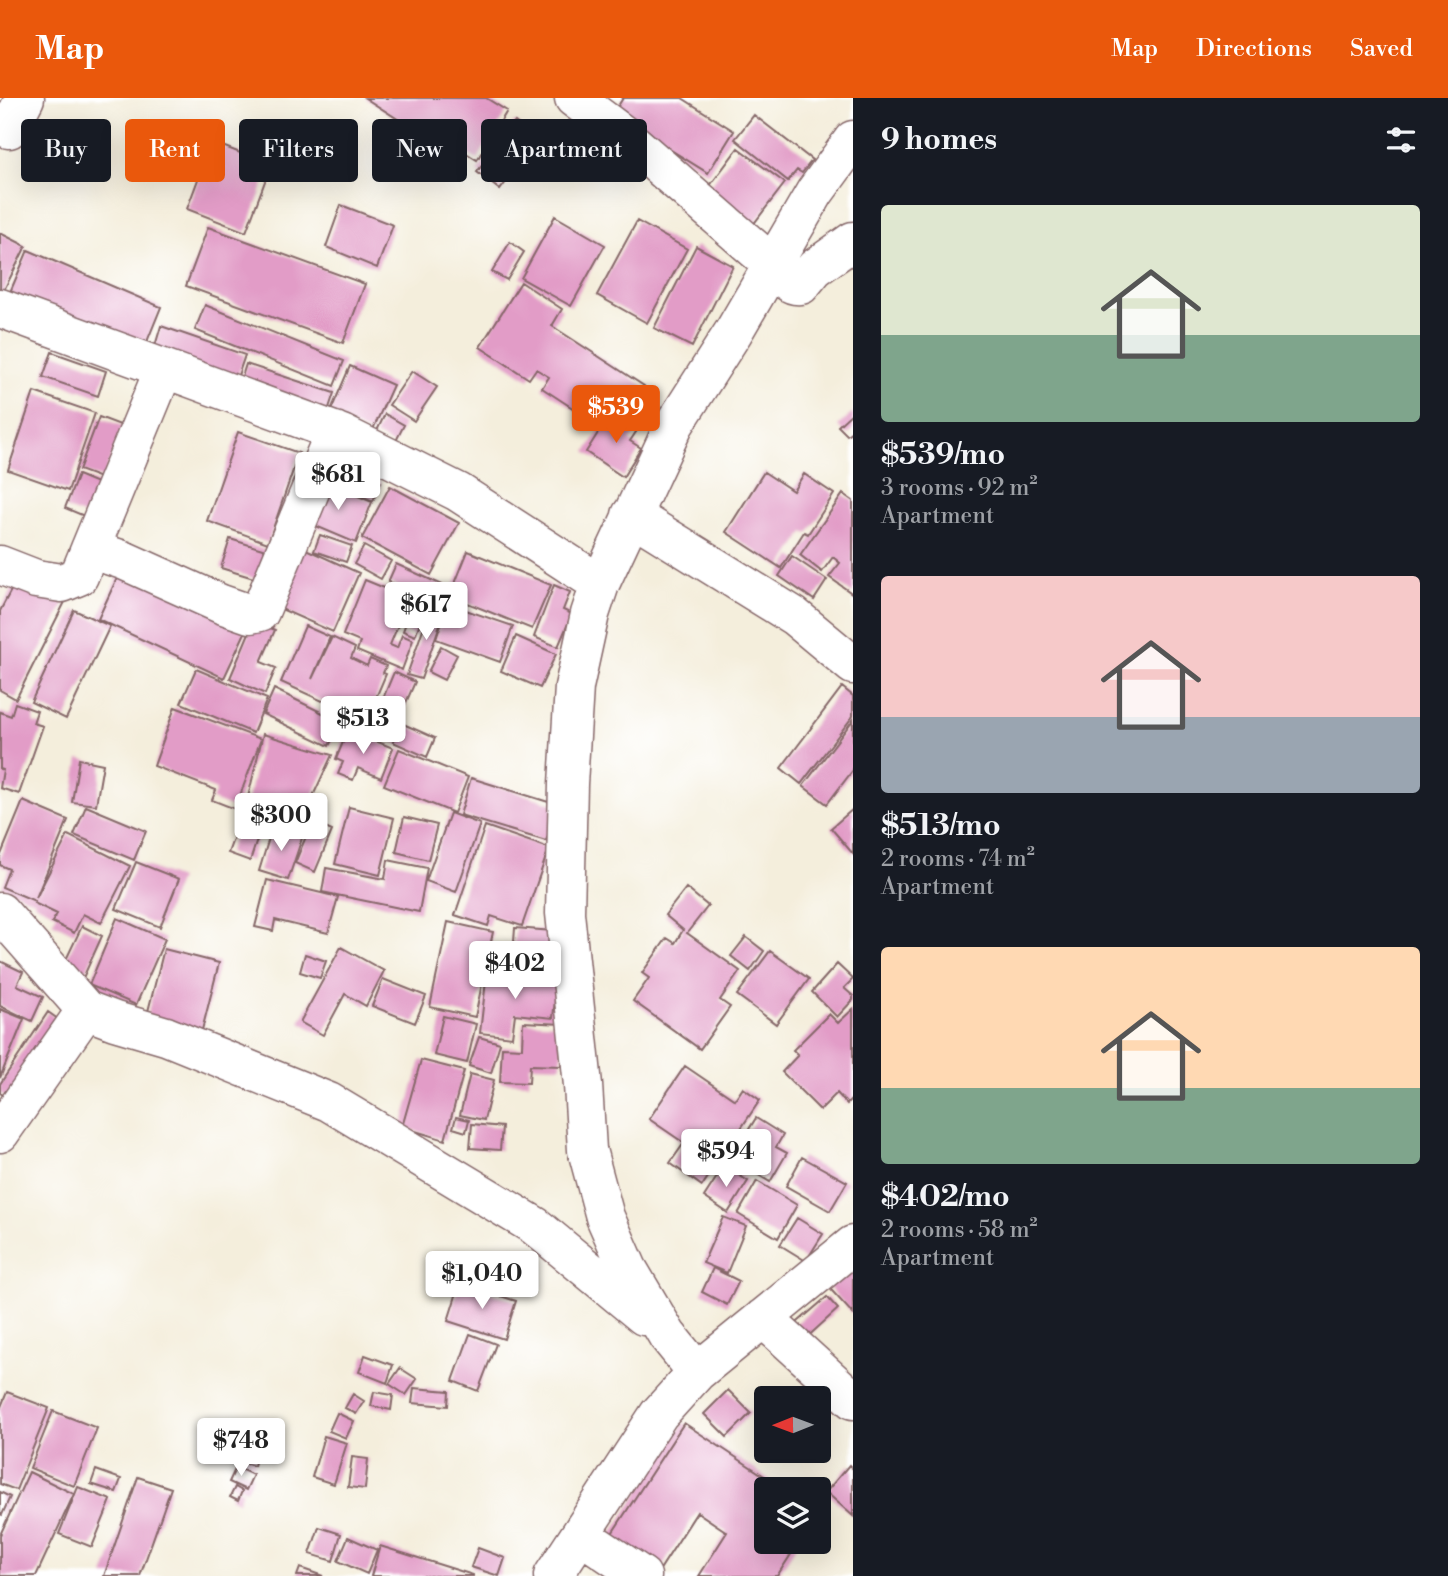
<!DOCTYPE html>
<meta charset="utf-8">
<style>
:root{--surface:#171b24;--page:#242831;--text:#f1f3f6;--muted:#9ea1a6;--accent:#ea580c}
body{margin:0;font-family:"Libre Bodoni",serif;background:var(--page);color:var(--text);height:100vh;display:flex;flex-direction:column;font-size:26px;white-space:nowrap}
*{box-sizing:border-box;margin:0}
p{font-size:23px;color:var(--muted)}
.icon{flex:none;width:38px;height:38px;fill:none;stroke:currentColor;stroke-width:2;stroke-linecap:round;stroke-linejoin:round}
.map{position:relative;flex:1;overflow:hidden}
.side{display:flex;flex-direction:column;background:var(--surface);width:595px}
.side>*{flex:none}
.guide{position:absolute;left:21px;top:21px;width:665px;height:63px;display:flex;gap:14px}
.needle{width:46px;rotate:269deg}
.controls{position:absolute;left:754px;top:1288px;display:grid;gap:14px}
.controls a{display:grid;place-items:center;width:77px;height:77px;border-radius:7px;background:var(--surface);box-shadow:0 7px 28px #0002;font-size:35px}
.price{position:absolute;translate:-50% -60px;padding:0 16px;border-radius:7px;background:#fff;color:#222;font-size:23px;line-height:46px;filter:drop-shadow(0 2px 4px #0008)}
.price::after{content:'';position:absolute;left:50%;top:42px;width:21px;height:16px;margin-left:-10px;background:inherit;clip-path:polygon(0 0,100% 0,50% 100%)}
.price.current{background:var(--accent);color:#fff}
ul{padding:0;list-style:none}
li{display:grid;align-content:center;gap:14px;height:371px;padding:0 28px}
li span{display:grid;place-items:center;height:217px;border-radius:7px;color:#555}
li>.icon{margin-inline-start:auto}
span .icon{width:126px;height:126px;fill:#fffc;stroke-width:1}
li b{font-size:30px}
h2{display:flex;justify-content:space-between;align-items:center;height:84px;padding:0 28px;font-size:30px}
.chip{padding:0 24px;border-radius:7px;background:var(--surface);box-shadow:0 7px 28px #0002;font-size:24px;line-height:63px}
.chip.current{background:var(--accent);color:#fff}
header{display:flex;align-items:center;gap:42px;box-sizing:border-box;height:98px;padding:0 35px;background:var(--accent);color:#fff}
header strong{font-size:33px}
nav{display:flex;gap:38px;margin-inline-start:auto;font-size:24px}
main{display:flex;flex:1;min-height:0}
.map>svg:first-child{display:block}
.building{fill:#e29cc7}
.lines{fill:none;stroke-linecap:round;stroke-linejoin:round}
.minor-casing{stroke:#866769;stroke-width:41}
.minor{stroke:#fff;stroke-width:38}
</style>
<header>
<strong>Map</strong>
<nav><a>Map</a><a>Directions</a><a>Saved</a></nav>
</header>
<main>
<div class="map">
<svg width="853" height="1478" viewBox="0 0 853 1478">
<rect width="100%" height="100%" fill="#fff"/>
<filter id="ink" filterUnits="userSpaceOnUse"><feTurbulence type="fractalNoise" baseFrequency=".0143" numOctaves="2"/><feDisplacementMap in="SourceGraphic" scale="14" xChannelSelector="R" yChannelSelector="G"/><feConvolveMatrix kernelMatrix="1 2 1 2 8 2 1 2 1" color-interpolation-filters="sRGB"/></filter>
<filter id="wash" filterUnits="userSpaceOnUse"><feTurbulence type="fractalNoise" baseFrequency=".00686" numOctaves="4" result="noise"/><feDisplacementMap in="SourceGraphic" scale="28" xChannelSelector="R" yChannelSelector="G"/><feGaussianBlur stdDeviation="1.57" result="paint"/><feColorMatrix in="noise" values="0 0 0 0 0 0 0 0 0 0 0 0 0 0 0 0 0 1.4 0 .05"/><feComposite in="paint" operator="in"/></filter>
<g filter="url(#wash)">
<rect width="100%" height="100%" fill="#f4eedc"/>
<g id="blocks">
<path class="building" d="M365,0H486L507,13L477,62L444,41L440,48Z
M623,0H682L734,33L708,75L613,16Z
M754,17L812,62L802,75L797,72L788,83L735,41Z
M515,24L538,41L500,92L477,74Z
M212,44L271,67L246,134L187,111Z
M738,50L785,85L749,132L703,97Z
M341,107L393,127L377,170L326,149Z
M555,118L605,147L571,208L521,180Z
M637,123L687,151L647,225L597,197Z
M208,129L365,186L343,245L186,188Z
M0,135L26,148L0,200Z
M510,144L524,154L507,182L492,174Z
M696,148L733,168L692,249L654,230Z
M28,152L161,209L142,256L8,199Z
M521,184L562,211L552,228L644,288L619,325L605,315L597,326L542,290L549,279L536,271L529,281L480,249Z
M205,207L344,263L334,288L195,232Z
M161,228L245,257L235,286L152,258Z
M52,254L106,273L98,298L43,279Z
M246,266L334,295L327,316L239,288Z
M350,268L393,287L371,336L329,317Z
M412,273L437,289L414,323L389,307Z
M34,294L95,315L68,393L8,372Z
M853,314V332L847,337L838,328Z
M385,316L404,327L394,347L375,337Z
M629,316L642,325L630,343L641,350L623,379L586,354L608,319L621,327Z
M99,319L123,328L103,381L79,372Z
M238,334L299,355L268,445L207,423Z
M337,355L366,367L363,377L381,384L373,403L325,382Z
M764,374L793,393L804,376L834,396L808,436L804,434L781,470L726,434Z
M78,377L102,387L89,420L65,410Z
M321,382L372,404L356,445L304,423Z
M390,388L459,425L431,477L362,440Z
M843,396L853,403V496L829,479L840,465L833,459L822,474L800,457Z
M320,437L352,448L346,464L314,453Z
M230,441L269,453L260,482L221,470Z
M299,448L359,475L333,534L272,507Z
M364,448L391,463L381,481L354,466Z
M468,453L551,487L532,531L450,498Z
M792,458L827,482L814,502L779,478Z
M396,466L449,490L442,508L388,484Z
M123,467L249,526L224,580L98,521Z
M19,477L66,502L16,601L0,592V513Z
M365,482L409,500L390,547L397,550L402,537L413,542L402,572L357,553L360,544L343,537Z
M554,487L570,494L563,512L572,516L558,549L534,539Z
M414,503L426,508L415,538L403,533Z
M448,506L513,528L500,564L436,541Z
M431,508L445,512L421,581L407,577Z
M74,512L110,528L66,621L31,604Z
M254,523L275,532L261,564L276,570L265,596L230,580Z
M305,528L330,539L312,581L332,539L355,550L351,560L367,568L370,561L386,568L383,575L386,576L366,623L281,584Z
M516,538L556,556L540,590L501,573Z
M441,548L457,557L444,582L428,574Z
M196,571L267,601L253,635L181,605Z
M394,574L415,584L392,637L371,629Z
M842,589L853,598V618L801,686L781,670Z
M274,591L341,624L329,648L263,616Z
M15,605L37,613L33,625L43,628L19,696L0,690L3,672L0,671V614L11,618Z
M175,609L261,641L235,711L212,702L216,692L154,668Z
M853,622V672L827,706L803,688Z
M401,625L435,640L427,659L393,644Z
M348,632L393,650L381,680L358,670L353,682L338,676L343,664L336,661Z
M263,636L332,657L300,726L280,722V725L244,716Z
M399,651L468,679L454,715L384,687Z
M79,661L103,666L96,707L72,704Z
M471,680L558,707L546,743L460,717Z
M23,703L68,722L36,800L68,737L130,768L101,825L83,816L74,835L52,824L57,816L34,805L35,803L2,789L9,771L0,767V759Z
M86,708L146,733L134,762L74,737Z
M349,709L394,720L380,777L335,766Z
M853,711V756L831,730Z
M450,715L480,726L456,794L426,783Z
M242,717L263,724L250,763L228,755Z
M404,719L437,727L428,762L396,754Z
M312,724L332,733L315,774L295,765Z
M273,727L303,737L288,782L259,773Z
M485,728L549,750L522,828L491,818L488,828L455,817Z
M388,762L427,770L419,814L322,794L326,770L385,781Z
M136,764L179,781L160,829L116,811Z
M267,782L338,799L328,835L275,822L273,833L255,829Z
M686,790L708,808L687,835L740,873L720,902L730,909L700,951L633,903L649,880L642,875L667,840L675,845L683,832L665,817Z
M117,820L165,841L136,907L89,887Z
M448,824L493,834L475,919L430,909Z
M82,828L102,838L83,880L62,870Z
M515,830L553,833L550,875L512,872Z
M746,839L764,853L750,873L731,858Z
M492,847L509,849L506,871L489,869Z
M341,849L384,873L366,908L345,896L323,937L300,924Z
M164,851L219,865L200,940L145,925Z
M770,853L809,881L776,926L737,897Z
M305,856L326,863L320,880L300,874Z
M0,863L23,874L17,887L43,899L32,923L0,908Z
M837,866L853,881L844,890L853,898V902L837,919L812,894Z
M487,874L557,882L553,920L515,916L512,939L480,935Z
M383,881L426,898L415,925L372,908Z
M0,911L24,921L0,980Z
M853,911V1000L847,1006L837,995L820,1012L782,974L798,957L793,952L829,916L838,925Z
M48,914L62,924L11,1002L0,995V986Z
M443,918L476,926L467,965L434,957Z
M523,924L563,926L561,968L530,967L529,985L500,984L502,949L522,950Z
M479,939L500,945L491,975L469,968Z
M421,962L464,973L445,1042L402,1029Z
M685,968L735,1002L743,990L760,1002L702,1088L670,1065L684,1045L649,1021Z
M470,976L494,982L484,1022L460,1017Z
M456,1019L469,1022L466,1034L453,1030Z
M756,1020L783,1037L776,1049L787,1055L770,1084L731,1060Z
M472,1026L502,1029L500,1052L470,1050Z
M802,1059L847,1084L830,1113L786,1088Z
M724,1068L748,1083L728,1115L704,1099Z
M757,1083L797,1107L778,1140L738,1116Z
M723,1119L746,1128L727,1175L703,1165Z
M797,1120L823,1136L806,1163L780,1147Z
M853,1157V1216L823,1183Z
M713,1170L739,1183L727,1207L702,1194Z
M460,1185L516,1203L504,1241L448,1223Z
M827,1199L838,1211L804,1242L792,1229Z
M470,1236L496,1246L478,1293L453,1283Z
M365,1257L393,1267L387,1285L359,1274Z
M400,1270L417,1281L406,1297L389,1286Z
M414,1290L449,1293L448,1308L412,1305Z
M728,1292L751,1315L727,1339L704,1316Z
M7,1294L49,1310L16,1392L0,1386V1311Z
M374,1294L393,1297L391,1312L371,1308Z
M353,1296L364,1303L356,1316L345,1310Z
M53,1313L97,1330L74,1388L30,1370Z
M337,1315L354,1323L346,1340L329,1333Z
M684,1325L784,1391H766V1444H799L777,1478H699L727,1434L697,1414L659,1473L609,1440Z
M324,1338L347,1345L334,1386L312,1379Z
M242,1347L258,1352L254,1368L237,1363Z
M352,1359L368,1361L365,1391L348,1389Z
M849,1367L853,1371V1418L826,1394Z
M236,1369L253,1377L246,1392L229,1384Z
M96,1372L121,1381L116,1394L91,1386Z
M29,1374L74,1396L36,1478H0V1437Z
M138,1379L171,1390L140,1478H104Z
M78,1389L111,1402L92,1449L59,1436Z
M235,1389L242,1393L238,1403L230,1399Z
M0,1394L10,1399L2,1417L0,1416Z
M319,1429L341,1436L333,1463L310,1456Z
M348,1439L377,1452L367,1476L338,1463Z
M380,1448L473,1477V1478H371Z
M478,1450L505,1460L499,1478L471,1469Z
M300,1470L323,1478H297Z"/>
</g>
</g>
<g filter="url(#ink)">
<use href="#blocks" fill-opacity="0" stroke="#866769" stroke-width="2"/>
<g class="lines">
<defs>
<path id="minor" d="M574,0L626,39L773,167C781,176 788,189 801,187L815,170L853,143
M9,31L25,0
M0,210L342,336L458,394L600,486
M631,417L794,518L853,567
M90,451L123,462L221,506L250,516L260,514L335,333
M0,467L36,481L62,485L79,478L164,271
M0,814L86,912
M0,1035L86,912L115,923L166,938L329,1004L535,1128L644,1218
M763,1220L853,1302
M697,1274L667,1237L628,1171L605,1119L587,1052L583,987L565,815L568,686L574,589L590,516L600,486L674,327L734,233L815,94L853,42
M581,1437L642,1478
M553,1478L659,1316L697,1274L853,1147"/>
</defs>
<use href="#minor" class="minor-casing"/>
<use href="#minor" class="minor"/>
</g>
</g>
</svg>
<div class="controls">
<a><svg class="needle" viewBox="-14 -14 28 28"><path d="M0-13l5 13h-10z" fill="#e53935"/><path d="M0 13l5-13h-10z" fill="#9ea1a6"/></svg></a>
<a><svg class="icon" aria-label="layers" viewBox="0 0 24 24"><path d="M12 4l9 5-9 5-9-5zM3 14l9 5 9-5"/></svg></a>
</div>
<b class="price current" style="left:616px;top:347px">$539</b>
<b class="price" style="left:338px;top:414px">$681</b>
<b class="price" style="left:426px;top:544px">$617</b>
<b class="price" style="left:363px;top:658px">$513</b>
<b class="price" style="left:281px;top:755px">$300</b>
<b class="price" style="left:515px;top:903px">$402</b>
<b class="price" style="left:726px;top:1091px">$594</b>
<b class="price" style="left:482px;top:1213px">$1,040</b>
<b class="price" style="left:241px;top:1380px">$748</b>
<div class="guide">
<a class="chip">Buy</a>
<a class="chip current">Rent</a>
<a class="chip">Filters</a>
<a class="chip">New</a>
<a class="chip">Apartment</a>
</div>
</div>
<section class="side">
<h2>9 homes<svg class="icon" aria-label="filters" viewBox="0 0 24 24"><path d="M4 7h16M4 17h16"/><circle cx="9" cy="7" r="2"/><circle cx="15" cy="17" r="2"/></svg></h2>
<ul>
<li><span style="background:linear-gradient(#dfe7d0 60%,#7fa58c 0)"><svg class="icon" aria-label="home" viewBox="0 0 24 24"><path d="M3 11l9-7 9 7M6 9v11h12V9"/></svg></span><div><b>$539/mo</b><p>3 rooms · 92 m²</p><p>Apartment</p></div></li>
<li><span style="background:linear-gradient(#f6c9c9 65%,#9aa5b1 0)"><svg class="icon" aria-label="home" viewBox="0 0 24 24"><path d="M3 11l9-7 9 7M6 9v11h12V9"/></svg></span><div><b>$513/mo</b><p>2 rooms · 74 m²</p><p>Apartment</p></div></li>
<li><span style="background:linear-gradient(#ffd9b3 65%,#7fa58c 0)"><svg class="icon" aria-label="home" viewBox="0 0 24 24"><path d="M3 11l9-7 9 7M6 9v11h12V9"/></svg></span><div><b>$402/mo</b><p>2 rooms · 58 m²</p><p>Apartment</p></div></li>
</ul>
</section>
</main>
